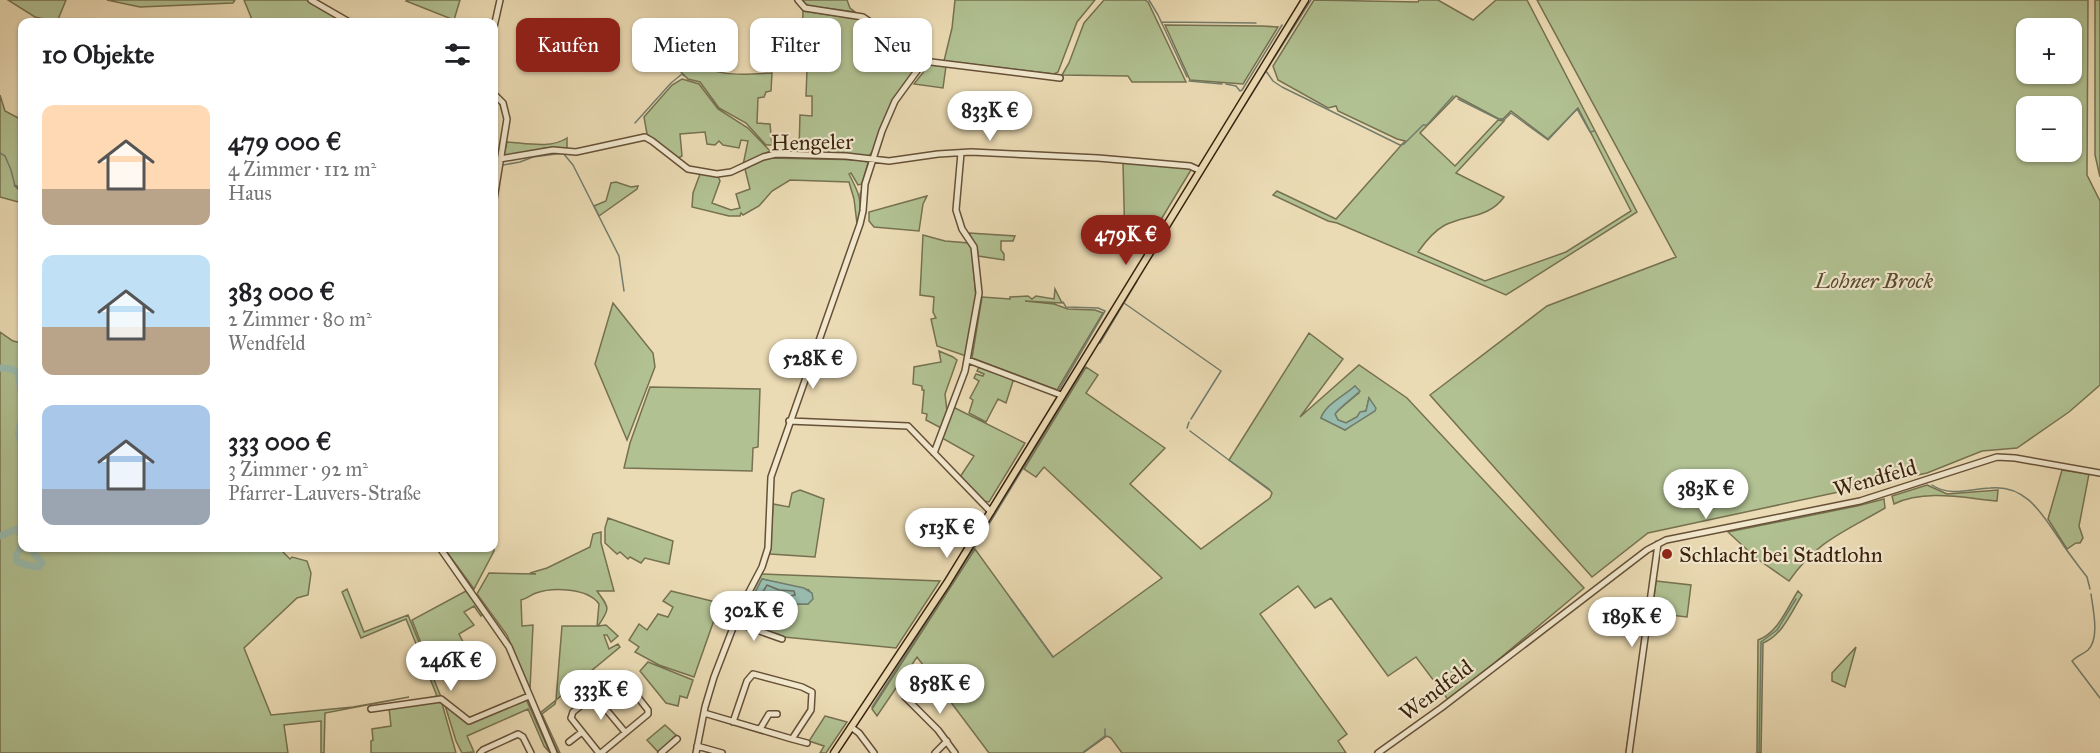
<!DOCTYPE html>
<html lang="de">
<meta charset="utf-8">
<style>
:root{--surface:#fff;--page:#f6f6f6;--text:#202124;--muted:#757577;--accent:#8f2418}
body{margin:0;font-family:"IM FELL Great Primer",serif;background:var(--page);color:var(--text);height:100vh;display:flex;flex-direction:column;font-size:22px;white-space:nowrap}
*{box-sizing:border-box;margin:0}
p{font-size:20px;color:var(--muted)}
.icon{flex:none;width:33px;height:33px;fill:none;stroke:currentColor;stroke-width:2;stroke-linecap:round;stroke-linejoin:round}
.map{position:relative;flex:1;overflow:hidden}
.details{position:absolute;left:18px;top:18px;width:480px;height:534px;display:flex;flex-direction:column;background:var(--surface);border-radius:12px;box-shadow:0 2px 4px #0004}
.details>*{flex:none}
.guide{position:absolute;left:516px;top:18px;width:570px;height:54px;display:flex;gap:12px}
.buttons{position:absolute;left:2016px;top:18px;display:grid;gap:12px}
.buttons a{display:grid;place-items:center;width:66px;height:66px;border-radius:12px;background:var(--surface);box-shadow:0 2px 4px #0004;font-size:30px}
.price{position:absolute;translate:-50% -51px;padding:0 14px;border-radius:21px;background:#fff;color:#222;font-size:20px;line-height:39px;filter:drop-shadow(0 2px 3px #0008)}
.price::after{content:'';position:absolute;left:50%;top:36px;width:18px;height:14px;margin-left:-9px;background:inherit;clip-path:polygon(0 0,100% 0,50% 100%)}
.price.selected{background:var(--accent);color:#fff}
ul{padding:0;list-style:none}
li{display:flex;align-items:center;gap:18px;height:150px;padding:0 24px}
li span{display:grid;place-items:center;flex:none;width:168px;height:120px;border-radius:12px;color:#555}
li>.icon{margin-inline-start:auto}
span .icon{width:72px;height:72px;fill:#fffc;stroke-width:1}
li b{font-size:26px}
h2{display:flex;justify-content:space-between;align-items:center;height:72px;padding:0 24px;font-size:26px}
.tag{padding:0 21px;border-radius:12px;background:var(--surface);box-shadow:0 2px 4px #0004;font-size:21px;line-height:54px}
.tag.selected{background:var(--accent);color:#fff}
.map>svg:first-child{display:block}
.green{fill:#b1c192;stroke:#767150;stroke-width:1.5;fill-rule:evenodd}
.water{fill:#98bbad;stroke:#727d6d;stroke-width:1.5}
.lines{fill:none;stroke-linecap:round;stroke-linejoin:round}
.shore{stroke:#696e5d;stroke-width:1.5}
.stream{stroke:#727d6d;stroke-width:1.5}
.river{stroke:#98bbad;stroke-width:7}
.minor-casing{stroke:#665037;stroke-width:8}
.major-casing{stroke:#3a210d;stroke-width:9}
.minor{stroke:#f2e8ce;stroke-width:5}
.major{stroke:#ebdbb4;stroke-width:6}
.poi-dot{fill:#8f2418;stroke:#f2e8ce;stroke-width:2}
.labels{text-anchor:middle;dominant-baseline:central;stroke-width:4.5;stroke-linejoin:round;paint-order:stroke}
.street-label{font-size:22px;fill:#3a210d;stroke:#f2e8ce}
.park-label{font-size:22px;font-style:italic;fill:#58492e;stroke:#f2e8ce}
.poi-label{font-size:22px;fill:#3a210d;stroke:#f2e8ce;text-anchor:start}
</style>
<div class="map">
<svg width="2100" height="753" viewBox="0 0 2100 753">
<rect width="100%" height="100%" fill="#ebdbb4"/>
<filter id="stains"><feTurbulence type="fractalNoise" baseFrequency=".00333" numOctaves="4"/><feColorMatrix values="0 0 0 0 .2 0 0 0 0 .09 0 0 0 0 .02 0 0 0 .5 -.17"/></filter>
<radialGradient id="worn" r=".72"><stop offset=".6" stop-color="#630" stop-opacity="0"/><stop offset="1" stop-color="#630" stop-opacity=".3"/></radialGradient>
<path class="green" d="M8,0H66L57,22L35,17Z
M107,0H235L233,3L140,7Z
M244,0H307L343,22H253Z
M407,0H460L454,20L406,1Z
M800,0H847L850,8L855,12L809,6Z
M955,0H1095L1077,22L1058,72L1054,74L944,61L952,28Z
M1104,0H1145L1148,2L1186,82H1132L1128,76L1062,75L1069,63L1084,23Z
M1314,0L1418,2L1419,0H1438L1473,20L1496,0H1527L1637,212L1506,295L1337,223L1328,221L1273,195L1277,191L1336,219L1405,141L1397,139L1338,111L1336,106L1328,108L1278,80L1273,66ZM1456,96L1499,119H1503L1511,111L1548,139L1578,108L1631,211L1566,252L1485,281L1418,252C1425,242 1434,231 1445,225C1466,215 1489,218 1504,197L1456,173L1504,121L1498,120L1455,166L1420,133Z
M1537,0H2088L2087,175L2100,201V385L2069,412L2017,448L1982,451L1927,473L1648,533L1592,577L1430,395L1547,306L1676,257ZM2026,28H2072V74H2026ZM2026,106H2072V152H2026Z
M2095,0H2100V177L2095,155Z
M803,11L859,19L876,28L918,58L919,65L892,104L872,152L869,156L800,152L799,150L800,115L812,116V96H806L807,70L801,69Z
M1165,25L1262,26L1278,27L1243,84L1190,80Z
M687,60C720,77 736,75 772,73L771,91L766,92L764,97L758,98L757,123L770,124L772,145H766L746,123L719,108L700,82L688,79L679,70Z
M929,65L946,66L943,88L914,84Z
M682,79L699,84L718,109L748,128L770,151L743,165L748,141L741,140L739,148L723,145L719,141L715,145L707,144L705,132L680,134L682,156L676,159L647,134L644,117L672,85Z
M0,95L5,111L22,120V188L14,185L18,189L22,190V203L0,197Z
M567,138V148H545L511,157L504,155L507,142C525,143 551,149 567,138Z
M770,158L866,160L868,163L862,184L858,185L851,173L849,174C859,193 863,201 858,222L857,224L854,199L849,182L790,180L772,191L759,206L743,215L741,213L740,216H729L692,207L693,193L700,174L718,176L720,181L712,203L731,210L740,208L736,194L750,189L745,169L762,159Z
M1123,163L1188,168L1191,170L1145,246L1125,245Z
M616,182L631,187L638,186L637,189L599,216L594,206L606,201L611,183Z
M927,196L923,204L919,231L874,227L869,221V212Z
M969,233L1015,236L1013,241H1001V250L1004,254V260L978,256L977,248Z
M923,235L945,241L969,243L972,247L976,298L966,356L937,346L931,319L936,318L933,312L934,297L920,295Z
M1055,289L1062,303L1025,301L1054,304L1068,309L1095,310L1103,313L1057,390L972,358L982,297L1010,299V297L1028,296L1032,299L1036,296L1054,299Z
M613,303L653,353L655,367L627,440L595,364Z
M0,332L13,341L22,343V548H279L290,559L292,557L307,561L311,573L308,595L297,598L244,648L271,715L353,707L409,697L325,713L324,753H321V721L284,725L288,753H0Z
M1309,333L1343,359L1300,417L1359,365L1407,398L1584,588L1449,701L1416,657L1388,676L1331,598L1315,608L1298,586L1260,614L1347,734L1338,741L1346,753H1122L1111,738L1107,736L1083,753H989L917,657L877,716L872,709L975,549L1053,657L1162,578L1044,467L1036,477L1024,469L1086,367L1098,375L1086,393L1165,448L1130,484L1201,549L1270,498L1272,493L1269,489L1229,460ZM1355,386L1359,393C1354,397 1339,409 1335,414L1338,420L1346,423L1357,417L1361,412L1366,411L1369,398L1375,408L1345,430L1321,418C1326,404 1344,396 1355,386Z
M939,351L953,357L957,360L945,394L947,411L941,428L926,420L927,414L922,413L924,390H922V386L913,384L914,367L941,362Z
M980,365L1015,381H1013L1006,403L998,399L986,422L969,413L973,400L970,398L979,381L974,378L976,374L983,376L984,374L977,371Z
M650,387L760,389L758,447L753,448L752,471L624,468L630,443Z
M953,407L1025,443L989,502L983,501L960,477L974,456L942,438Z
M2062,470L2089,474L2079,526L2083,538L2080,543H2076L2067,549L2048,519Z
M1927,485L1947,494L1998,490L1997,501C1964,498 1925,489 1894,504L1892,496Z
M800,490L824,499L815,557L770,554L773,504L789,507L792,493Z
M1884,499L1885,508C1844,532 1818,540 1789,581L1756,558L1728,532L1857,506Z
M608,518L673,541L669,564L645,558L641,563L630,557L628,559L620,552L617,554L605,543V528Z
M601,532V543L614,591H597C609,608 611,607 598,626L606,625L618,636L611,642L607,635H604L609,649L618,644L620,647L556,700L555,704L542,714L560,753H558L540,713L556,700L562,626H597L599,604C588,588 553,587 536,593C530,595 527,599 521,600L522,626L533,625L530,689L507,635L477,594L489,573L536,574L530,573L547,568L590,547L593,534Z
M494,546V551L474,589L444,548Z
M761,574L940,581L896,648L784,637L740,622L738,620L743,605ZM762,579L809,590L808,604H780L774,613H771C768,621 761,623 752,622L745,612Z
M1656,581L1691,585L1687,617L1652,613Z
M347,589L364,632L408,615L441,697L416,701L437,696L406,619L361,638L342,592Z
M466,591L483,614L481,616L474,606L464,612L474,625L459,634L471,657L434,676L412,620Z
M671,591L720,603L694,677L659,665L635,652L639,647L629,640L639,624L647,630L658,614L668,617L673,607L663,601Z
M1798,591L1802,595C1792,611 1782,636 1763,643L1761,753H1757L1758,640C1778,633 1787,608 1798,591Z
M1856,647L1845,687L1832,681V673Z
M648,662L693,680L687,698L680,696L678,706L666,703L640,671Z
M526,699L550,753L544,746L528,709L467,736L474,752L462,753L456,741L444,702L469,723Z
M441,700L456,753H371V741L373,740L372,729L391,726L389,708Z
M825,716L847,722L826,753H820L824,746L809,741Z
M665,725L676,735L659,753L647,740Z"/>
<path class="water" d="M1355,386L1360,391C1353,398 1340,407 1335,414L1338,420L1346,423L1357,417L1360,412L1366,411L1369,398L1376,408L1375,411L1345,430L1321,418C1325,405 1344,396 1355,386Z
M762,579L804,588L812,593L813,599L808,604H780L774,613H771L764,625L752,622L746,617L745,612Z"/>
<g class="lines">
<path class="shore" d="M767,585L779,590L794,591L795,595L777,599L767,609L762,617L755,616L751,611Z"/>
<path class="stream" d="M1149,0L1158,15L1187,77
M1311,0L1266,71L1273,81L1282,87L1400,145L1404,144L1423,125H1427L1453,96
M1161,22L1256,23
M1189,81L1222,84
M1226,84L1236,86L1240,91L1242,90L1282,25
M1458,99L1498,119L1504,120L1511,113L1548,140L1577,109L1590,132L1594,131
M635,123L671,83L682,74L684,76
M0,153L5,156L11,170L15,186L22,189
M563,153L573,165L619,256L624,291
M780,157L845,159
M851,160H856
M864,160L868,162V168
M494,163H495
M503,165L520,162L533,157L564,153
M1205,169L1266,71
M861,204L860,194L863,188
M1151,256L1202,174
M1124,303L1221,371L1191,419
M1100,343L1137,281
M1059,390L1105,311L1098,308L1066,307L1063,302
M1187,428L1189,422
M1190,431L1269,490
M1932,485C1950,497 1970,489 1990,488C2026,484 2042,514 2060,540C2068,553 2078,565 2087,577L2090,589
M2091,594C2093,610 2100,638 2088,650C2083,654 2077,656 2072,661L2100,698
M1011,599L1053,657
M1527,645L1540,635
M1487,676L1521,650
M872,707L983,534L1084,368
M1437,714L1459,697
M1082,753L1105,736V729
M1626,753L1645,621
M1759,753L1761,642L1777,630L1796,599"/>
<path class="river" d="M0,368L12,369L18,373L22,398
M22,419C19,429 16,435 22,443
M0,536L17,529L22,536
M22,545L16,556L17,561L26,565L39,567L42,563L33,552L32,548"/>
<defs>
<path id="minor" d="M311,0L349,22
M494,27L500,0
M923,61L1060,78
M494,94L503,103L507,119L494,199
M500,159L553,150L576,152L645,137L652,141L688,169L717,174L731,172L763,157L776,154L846,156L889,161L938,154L971,152L1098,158L1190,166L1199,170
M968,360L1061,395
M789,421L908,426L991,512
M934,453L965,371L979,293L974,247L962,229L956,210L961,153
M440,548L509,647L554,753
M734,622L782,639
M902,691L905,697L938,730L955,753
M594,695L625,732
M371,709L441,699L469,721L529,696
M704,713L792,739L811,710L812,692L802,687L753,674L747,681L733,722
M851,727L859,733L874,753
M760,729L769,714H777
M792,739L807,743
M569,742L582,732
M697,746L722,753
M480,753L483,750L518,734L523,737L531,753
M599,753L571,718L573,712L617,676L622,677L648,710V714L601,753
M661,753L677,739
M696,753L705,707L714,677L741,607L762,567L768,548L771,477L860,224L863,211L865,184L882,131L895,101L922,64L921,58L916,53L863,17L805,8L798,0
M935,753L947,741
M1378,753L1441,708L1647,550L1666,540L1860,501L1997,457L2015,458L2100,473
M1629,753L1658,544"/>
<path id="major" d="M834,753L947,583L1305,0"/>
</defs>
<use href="#minor" class="minor-casing"/>
<use href="#major" class="major-casing"/>
<use href="#minor" class="minor"/>
<use href="#major" class="major"/>
</g>
<circle class="poi-dot" cx="1667" cy="554" r="6"/>
<g class="labels">
<g class="street-label">
<text transform="translate(812 142) rotate(-1)">Hengeler</text>
<text transform="translate(1875 478) rotate(-16)">Wendfeld</text>
<text transform="translate(1436 690) rotate(-37)">Wendfeld</text>
</g>
<g class="park-label">
<text x="1874" y="280">Lohner Brock</text>
</g>
<g class="poi-label">
<text x="1679" y="554">Schlacht bei Stadtlohn</text>
</g>
</g>
<rect width="100%" height="100%" filter="url(#stains)"/>
<rect width="100%" height="100%" fill="url(#worn)"/>
</svg>
<div class="buttons">
<a>+</a>
<a>−</a>
</div>
<b class="price" style="left:990px;top:142px">833K €</b>
<b class="price selected" style="left:1126px;top:266px">479K €</b>
<b class="price" style="left:813px;top:390px">528K €</b>
<b class="price" style="left:1706px;top:520px">383K €</b>
<b class="price" style="left:947px;top:559px">513K €</b>
<b class="price" style="left:754px;top:642px">302K €</b>
<b class="price" style="left:1632px;top:648px">189K €</b>
<b class="price" style="left:451px;top:692px">246K €</b>
<b class="price" style="left:940px;top:715px">858K €</b>
<b class="price" style="left:601px;top:721px">333K €</b>
<div class="guide">
<a class="tag selected">Kaufen</a>
<a class="tag">Mieten</a>
<a class="tag">Filter</a>
<a class="tag">Neu</a>
</div>
<section class="details">
<h2>10 Objekte<svg class="icon" aria-label="filters" viewBox="0 0 24 24"><path d="M4 7h16M4 17h16"/><circle cx="9" cy="7" r="2"/><circle cx="15" cy="17" r="2"/></svg></h2>
<ul>
<li><span style="background:linear-gradient(#ffd9b3 70%,#b9a48a 0)"><svg class="icon" aria-label="home" viewBox="0 0 24 24"><path d="M3 11l9-7 9 7M6 9v11h12V9"/></svg></span><div><b>479 000 €</b><p>4 Zimmer · 112 m²</p><p>Haus</p></div></li>
<li><span style="background:linear-gradient(#bfe0f5 60%,#b9a48a 0)"><svg class="icon" aria-label="home" viewBox="0 0 24 24"><path d="M3 11l9-7 9 7M6 9v11h12V9"/></svg></span><div><b>383 000 €</b><p>2 Zimmer · 80 m²</p><p>Wendfeld</p></div></li>
<li><span style="background:linear-gradient(#a9c7e8 70%,#9aa5b1 0)"><svg class="icon" aria-label="home" viewBox="0 0 24 24"><path d="M3 11l9-7 9 7M6 9v11h12V9"/></svg></span><div><b>333 000 €</b><p>3 Zimmer · 92 m²</p><p>Pfarrer-Lauvers-Straße</p></div></li>
</ul>
</section>
</div>
